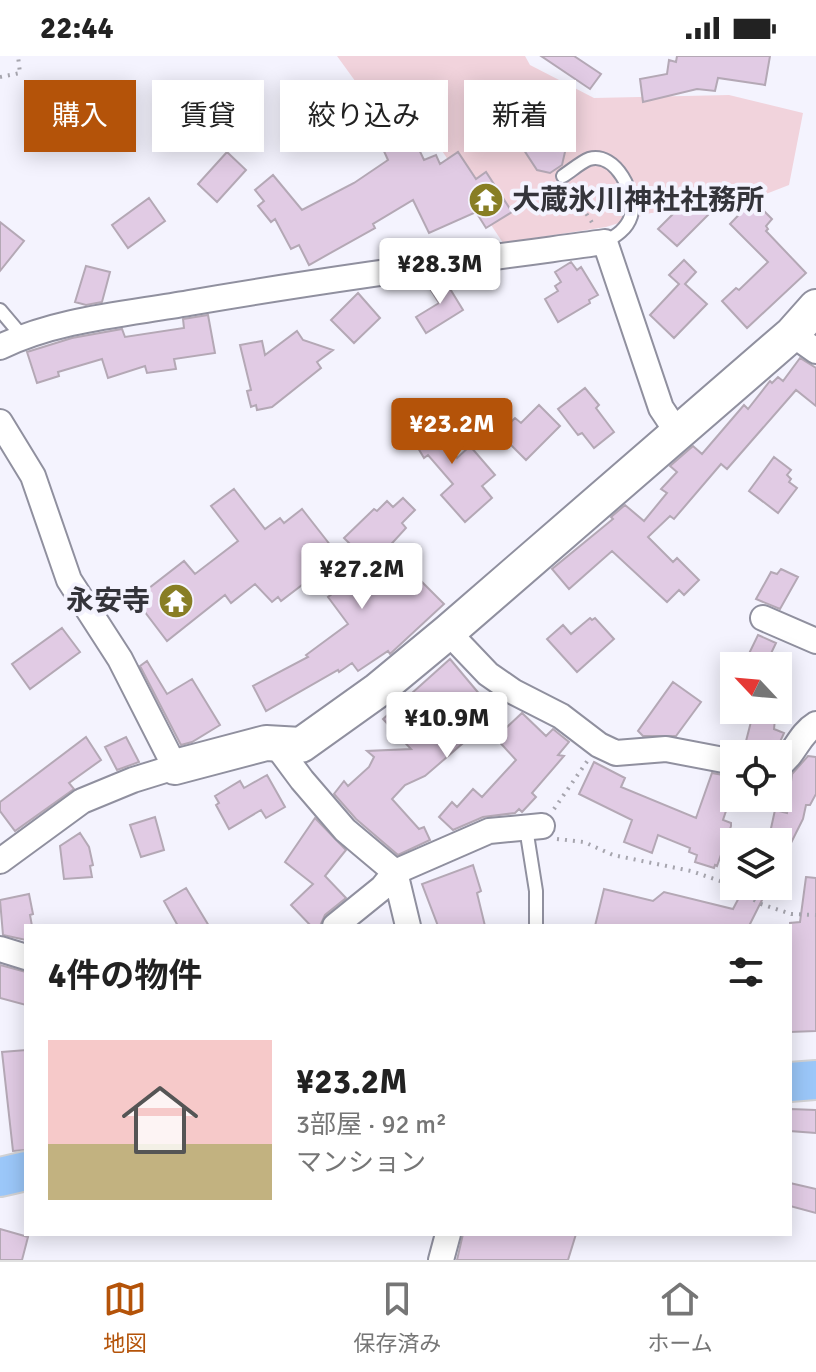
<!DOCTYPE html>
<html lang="ja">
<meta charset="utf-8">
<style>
:root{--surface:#fff;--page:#f2f2f2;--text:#222;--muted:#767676;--line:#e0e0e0;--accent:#b45309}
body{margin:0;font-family:Signika,"Noto Sans JP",sans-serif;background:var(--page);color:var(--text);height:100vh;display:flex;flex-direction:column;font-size:30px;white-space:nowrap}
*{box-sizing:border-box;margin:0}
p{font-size:26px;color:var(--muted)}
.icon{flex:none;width:44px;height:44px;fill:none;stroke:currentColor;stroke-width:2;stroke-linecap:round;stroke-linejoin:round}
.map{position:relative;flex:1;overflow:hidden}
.details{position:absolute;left:24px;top:868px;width:768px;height:312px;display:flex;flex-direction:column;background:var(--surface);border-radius:0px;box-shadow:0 4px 20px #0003}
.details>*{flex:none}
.guide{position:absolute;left:24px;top:24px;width:768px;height:72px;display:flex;gap:16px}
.needle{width:52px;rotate:296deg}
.buttons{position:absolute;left:720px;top:596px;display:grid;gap:16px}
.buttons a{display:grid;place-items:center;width:72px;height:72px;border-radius:0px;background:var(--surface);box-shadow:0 4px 20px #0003;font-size:40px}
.price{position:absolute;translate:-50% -68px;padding:0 18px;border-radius:8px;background:#fff;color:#222;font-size:26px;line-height:52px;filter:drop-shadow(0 2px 4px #0008)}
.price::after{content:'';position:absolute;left:50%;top:48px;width:24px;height:18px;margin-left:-12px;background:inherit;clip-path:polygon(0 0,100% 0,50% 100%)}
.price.current{background:var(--accent);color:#fff}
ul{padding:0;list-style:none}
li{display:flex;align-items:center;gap:24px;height:200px;padding:0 24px}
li+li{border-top:2px solid var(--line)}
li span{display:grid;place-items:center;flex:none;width:224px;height:160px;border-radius:0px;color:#555}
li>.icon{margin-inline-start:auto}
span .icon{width:96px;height:96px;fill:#fffc;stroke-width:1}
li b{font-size:34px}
h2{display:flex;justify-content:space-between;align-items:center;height:96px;padding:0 24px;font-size:34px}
.chip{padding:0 28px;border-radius:0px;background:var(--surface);box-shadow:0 4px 20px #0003;font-size:28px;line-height:72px}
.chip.current{background:var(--accent);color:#fff}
.status{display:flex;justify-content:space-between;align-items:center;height:56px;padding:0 40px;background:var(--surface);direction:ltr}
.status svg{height:22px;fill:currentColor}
.menu{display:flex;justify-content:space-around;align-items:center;height:112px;border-top:2px solid var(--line);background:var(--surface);font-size:22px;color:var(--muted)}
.menu a{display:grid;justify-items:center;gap:4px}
.menu .current{color:var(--accent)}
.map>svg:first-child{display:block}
.green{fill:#f1d3dc}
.building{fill:#e1cbe4;stroke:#b4a8b5;stroke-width:2}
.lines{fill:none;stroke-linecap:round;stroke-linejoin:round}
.lane-casing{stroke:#90909f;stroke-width:16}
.street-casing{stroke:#90909f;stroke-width:28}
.secondary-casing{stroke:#90909f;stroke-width:38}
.primary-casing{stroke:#d2d2d4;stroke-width:42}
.path{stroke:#a6a5ae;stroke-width:4;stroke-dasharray:2 6;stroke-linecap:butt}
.lane{stroke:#fff;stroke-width:12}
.street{stroke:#fff;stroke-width:24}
.secondary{stroke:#fff;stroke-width:34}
.primary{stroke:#9bc7f9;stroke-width:38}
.labels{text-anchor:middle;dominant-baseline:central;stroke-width:8;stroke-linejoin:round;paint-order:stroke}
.poi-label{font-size:28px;font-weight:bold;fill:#34343a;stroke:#f4f3fe;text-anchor:start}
</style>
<div class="status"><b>22:44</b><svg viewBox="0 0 49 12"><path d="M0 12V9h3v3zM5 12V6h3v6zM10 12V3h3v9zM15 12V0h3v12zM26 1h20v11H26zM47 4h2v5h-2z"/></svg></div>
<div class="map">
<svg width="816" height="1204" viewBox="0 0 816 1204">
<rect width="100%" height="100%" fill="#f4f3fe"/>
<path class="green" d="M337,0H525L530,9L594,42L729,39L803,57L789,129L730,152L651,157L606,171L503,187L419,60L387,69Z"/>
<path class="building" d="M541,0H574L601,18L590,33Z
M677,0H770L765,29L718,22L715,35L697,33L643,46L640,23L667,18L669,4L676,6Z
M532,47L565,96L562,109L550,117L537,114L505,65Z
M407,68L424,104L436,99L440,108L458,96L476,123L486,116L512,156L486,172L476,156L429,177L413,144L373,168L375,172L309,209L299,189L291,193L275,163L271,166L258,150L264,145L255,134L273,119L302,154L354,127L388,104L378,82Z
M227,96L246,114L217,146L198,128Z
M693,138L711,156L677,190L658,173Z
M149,142L165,165L128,192L112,169Z
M753,144L772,163L766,170L768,173L766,175L806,217L747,272L722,245L736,232L739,234L768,206L730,168Z
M0,166L24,185L0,215Z
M684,204L696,216L685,228L707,248L674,282L650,259L679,228L669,219Z
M571,206L577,214L581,211L598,239L589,244L590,247L558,266L545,243L558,235L555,230L561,226L555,216Z
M86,210L110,216L102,246L86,249L75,246Z
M444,223L463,254L426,277L416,261L439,247L426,226Z
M358,237L380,262L354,287L331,264Z
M208,259L215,297L174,303L176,313L147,317L145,310L108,322L102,303L58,316L59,320L37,327L27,296L72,282L122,273L125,281L184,272L183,263Z
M297,275L303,284L333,294L317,306L321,312L272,351L257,354L256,349L251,351L247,335L251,334L240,289L262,285L265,299Z
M800,302L816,312V350L796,334L727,413L721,408L674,463L670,460L648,481L673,506L677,502L699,524L684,539L679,534L667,546L612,495L569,533L552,513L613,463L611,461L625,449L644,465L667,437L661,433L677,416L670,410L693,390L702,398L744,349L748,353L770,325L772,327L778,321L783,325Z
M585,332L599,349L596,352L614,376L594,392L582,377L578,379L558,353Z
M539,349L560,370L526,404L499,377L515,362L521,367Z
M423,350L457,402L470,390L495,419L482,430L492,442L465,466L441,439L453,428L428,399L424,402L402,365Z
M774,401L791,414L787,419L791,423L789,426L797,432L778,457L749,435Z
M234,433L265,473L280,462L284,467L302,453L331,490L307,508L315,519L281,545L278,541L272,546L255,528L231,547L225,539L167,585L135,543L184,505L195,518L238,485L211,450Z
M403,442L415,454L402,467L406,472L373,508L383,500L414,532L421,525L444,548L390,598L388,595L358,615L352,607L339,616L338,614L266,655L253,630L308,601L306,599L348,568L328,541L371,509L344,482L374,453L377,455L387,445L393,451Z
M781,513L798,521L780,553L756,543L771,516L777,518Z
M590,562L592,564L595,562L614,583L577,616L547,583L563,569L571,578Z
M62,572L80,596L30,633L12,608Z
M758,579L776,587L765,610H743Z
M450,603L507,671L522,657L546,680L553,673L569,686L558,699L564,700L532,737L536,741L522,756L519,753L515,757L483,761L453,774L439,761L452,746L457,751L473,733L482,741L516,704L484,669L425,720L405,729L392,743L419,773L424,771L430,784L398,799L356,763L334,738L344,725L348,730L369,711L374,701L367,695L411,693L383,663Z
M147,605L167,638L192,623L220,669L192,686L181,689L140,610Z
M673,626L701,646L676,680H643L638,675Z
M754,654H776L774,673L784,677L780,686L769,698L744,693Z
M86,681L101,704L69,727L74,733L15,775L0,755V746Z
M126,681L139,706L117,714L105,691Z
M808,700L816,701V738L810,749H806L803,763L783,803L780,802L782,791L778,790V786H768L775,754L787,757L792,718Z
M594,706L625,722L621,731L696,762L712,717L734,721V731L723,764L731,767V770L717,810L715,809L714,812L695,806L697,799L689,796L690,792L658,779L652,797L624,786L632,764L579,738Z
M267,719L285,751L266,762L261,754L229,773L216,749L219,747L215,740L240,725L244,732Z
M155,761L164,794L141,801L130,769Z
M315,762L346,794L325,820L346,842L325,859L320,870H311L291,849L313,828L285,806Z
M80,777L89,791L93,809L90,810L92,821L64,823L60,790Z
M473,809L481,835L477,837L485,870H438L422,828Z
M806,821L816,822V975L790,976V867L800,866Z
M745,830H769L749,870H595L604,833L653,845L664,836L733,853Z
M186,832L209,870H178L164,845Z
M29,838L33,858L30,859L32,870H26V884L3,879L0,844Z
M0,909L26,916V949L0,942Z
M26,994V1094L13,1095L2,996Z
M790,1053L816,1054V1077L790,1075Z
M790,1127L816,1133V1157L790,1150Z
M0,1173L28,1181L22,1204H0Z
M463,1178H576L568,1204H457Z"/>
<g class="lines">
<defs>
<path id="lane" d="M563,120C571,115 581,106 589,103C616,95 637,139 631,160C627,173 616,180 605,186
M0,254L22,280
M526,772L536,835V870"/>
<path id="street" d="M792,278L816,295
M0,291C57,263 127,258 189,247C328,223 466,205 605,186L661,352L677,376
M0,366L33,420L69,524L120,603L175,711L133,724L82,745L0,805
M763,562L816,585
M448,576L488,618L514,636L561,660L599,689L616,697L666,693L734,706
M276,689L302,724L345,774L395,816L408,870
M778,710C795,699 798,679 816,668
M335,870L382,832L395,816L489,775L542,770
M0,893L26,901
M441,1204L448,1178"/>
<path id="secondary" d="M175,711L266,687L301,689L378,634L448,576L792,278L816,251"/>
<path id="primary" d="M790,1026L816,1024
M0,1121L26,1115"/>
</defs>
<use href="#lane" class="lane-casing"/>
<use href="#street" class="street-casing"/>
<use href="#secondary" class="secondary-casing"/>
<use href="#primary" class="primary-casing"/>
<path class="path" d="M0,21L20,17L18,0
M569,131L593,168
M554,753L588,704
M557,783L584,786L613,799L691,815L726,827L761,848L791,858L816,859"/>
<use href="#lane" class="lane"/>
<use href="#street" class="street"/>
<use href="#secondary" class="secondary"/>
<use href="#primary" class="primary"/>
</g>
<defs>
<symbol id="temple-disc" viewBox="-11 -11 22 22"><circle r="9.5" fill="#887e24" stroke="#f4f3fe"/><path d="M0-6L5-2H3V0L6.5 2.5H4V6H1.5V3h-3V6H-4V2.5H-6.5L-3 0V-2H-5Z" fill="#fff"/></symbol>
</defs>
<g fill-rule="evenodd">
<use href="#temple-disc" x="466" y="124" width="40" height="40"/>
<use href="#temple-disc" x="156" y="525" width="40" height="40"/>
</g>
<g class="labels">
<g class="poi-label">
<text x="512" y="144">大蔵氷川神社社務所</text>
<text x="150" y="545" text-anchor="end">永安寺</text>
</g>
</g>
</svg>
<div class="buttons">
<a><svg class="needle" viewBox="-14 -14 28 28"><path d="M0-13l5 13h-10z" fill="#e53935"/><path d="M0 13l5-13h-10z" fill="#767676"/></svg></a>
<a><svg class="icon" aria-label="locate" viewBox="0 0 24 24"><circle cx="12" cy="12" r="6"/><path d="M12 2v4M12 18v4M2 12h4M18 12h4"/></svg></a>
<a><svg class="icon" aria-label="layers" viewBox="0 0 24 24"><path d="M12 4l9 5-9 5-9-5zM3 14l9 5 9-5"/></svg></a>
</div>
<b class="price" style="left:440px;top:250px">¥28.3M</b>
<b class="price current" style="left:452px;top:410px">¥23.2M</b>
<b class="price" style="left:362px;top:555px">¥27.2M</b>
<b class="price" style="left:447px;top:704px">¥10.9M</b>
<div class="guide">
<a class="chip current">購入</a>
<a class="chip">賃貸</a>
<a class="chip">絞り込み</a>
<a class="chip">新着</a>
</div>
<section class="details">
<h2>4件の物件<svg class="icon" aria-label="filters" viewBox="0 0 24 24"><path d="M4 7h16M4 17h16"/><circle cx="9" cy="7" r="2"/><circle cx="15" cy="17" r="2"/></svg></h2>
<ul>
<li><span style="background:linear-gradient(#f6c9c9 65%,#c2b280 0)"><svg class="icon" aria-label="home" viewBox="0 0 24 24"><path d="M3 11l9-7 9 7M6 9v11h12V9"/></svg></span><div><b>¥23.2M</b><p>3部屋 · 92 m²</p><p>マンション</p></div></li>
</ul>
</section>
</div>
<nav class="menu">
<a class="current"><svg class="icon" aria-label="map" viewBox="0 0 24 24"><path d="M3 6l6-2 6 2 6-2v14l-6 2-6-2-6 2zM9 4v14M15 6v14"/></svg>地図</a>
<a><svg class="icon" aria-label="saved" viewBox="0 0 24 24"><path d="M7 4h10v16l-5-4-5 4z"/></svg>保存済み</a>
<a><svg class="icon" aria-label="home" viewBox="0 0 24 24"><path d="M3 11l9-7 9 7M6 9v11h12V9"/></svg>ホーム</a>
</nav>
